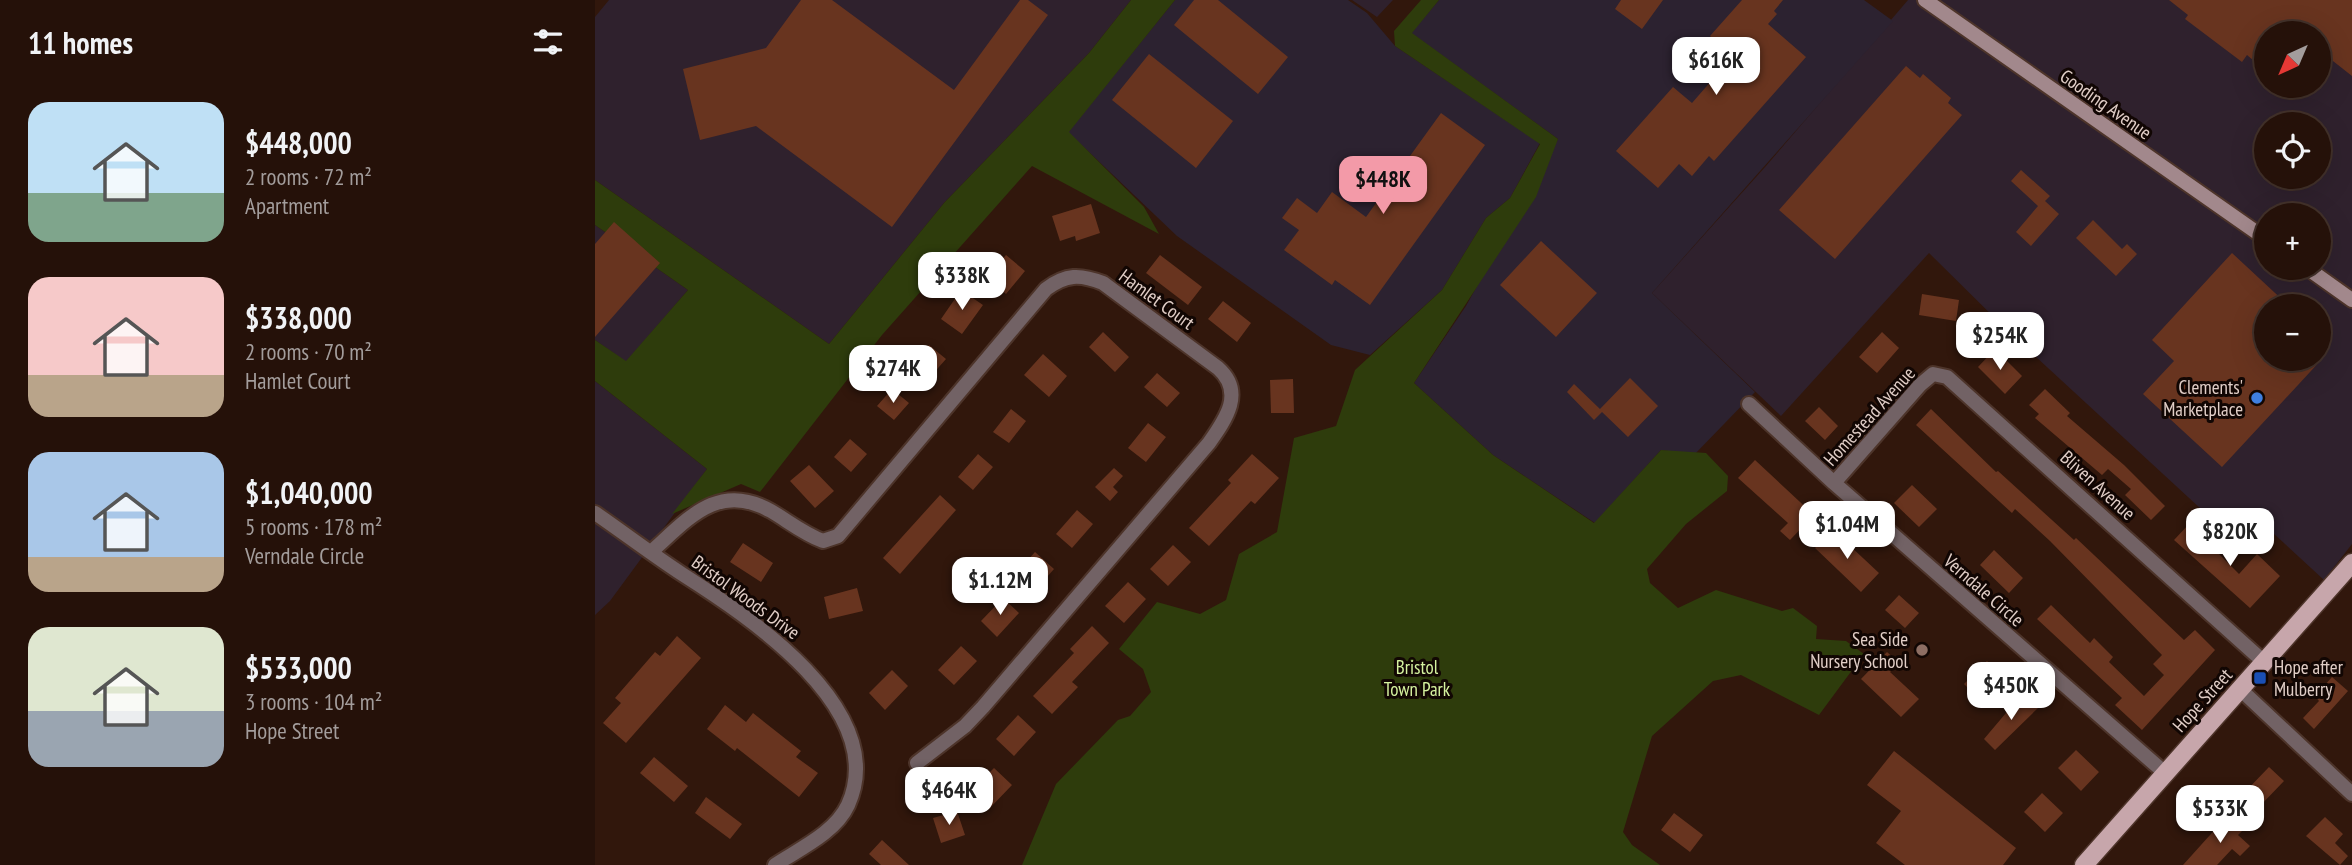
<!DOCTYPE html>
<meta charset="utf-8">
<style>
:root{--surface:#251109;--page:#2d1a12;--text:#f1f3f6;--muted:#a39d9c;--line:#42312a;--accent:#f39aa8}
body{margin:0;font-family:"PT Sans Narrow",sans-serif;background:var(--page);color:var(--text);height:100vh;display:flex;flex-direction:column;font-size:26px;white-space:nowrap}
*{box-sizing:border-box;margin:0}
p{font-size:23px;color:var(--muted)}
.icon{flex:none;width:38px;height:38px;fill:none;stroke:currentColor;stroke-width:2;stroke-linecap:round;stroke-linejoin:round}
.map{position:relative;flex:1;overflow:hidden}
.drawer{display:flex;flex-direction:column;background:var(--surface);width:595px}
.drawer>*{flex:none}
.needle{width:46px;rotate:224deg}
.controls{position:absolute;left:1659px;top:21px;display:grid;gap:14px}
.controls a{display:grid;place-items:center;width:77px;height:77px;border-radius:50%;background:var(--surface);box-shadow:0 7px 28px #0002,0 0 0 2px var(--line);font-size:35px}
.price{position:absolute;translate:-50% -60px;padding:0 16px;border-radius:14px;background:#fff;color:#222;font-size:23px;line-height:46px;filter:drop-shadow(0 2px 4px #0008)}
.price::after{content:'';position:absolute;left:50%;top:42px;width:21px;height:16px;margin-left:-10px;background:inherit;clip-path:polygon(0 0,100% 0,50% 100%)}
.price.current{background:var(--accent);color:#111}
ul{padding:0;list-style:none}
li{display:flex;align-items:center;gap:21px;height:175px;padding:0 28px}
li span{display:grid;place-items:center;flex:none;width:196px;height:140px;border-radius:21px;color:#555}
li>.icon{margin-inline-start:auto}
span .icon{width:84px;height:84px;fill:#fffc;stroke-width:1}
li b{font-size:30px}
h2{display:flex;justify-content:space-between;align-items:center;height:84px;padding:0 28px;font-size:30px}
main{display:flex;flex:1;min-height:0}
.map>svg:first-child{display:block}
.commercial{fill:#2f212d;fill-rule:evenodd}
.industrial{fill:#2c2230}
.green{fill:#2e3c0c}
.building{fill:#68341f}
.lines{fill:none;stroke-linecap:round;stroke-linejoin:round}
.minor-casing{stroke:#4d342a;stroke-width:18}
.secondary-casing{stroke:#4d342a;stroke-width:18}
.primary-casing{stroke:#4d342a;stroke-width:21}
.minor{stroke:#726265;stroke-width:14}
.secondary{stroke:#a2888c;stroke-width:14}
.primary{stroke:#c7a6ab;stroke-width:18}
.shop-dot{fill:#3f7fe0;stroke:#110603;stroke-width:2.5}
.education-dot{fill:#8d6e63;stroke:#110603;stroke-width:2.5}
.transit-dot{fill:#1a4fb4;stroke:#110603;stroke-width:2.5}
.labels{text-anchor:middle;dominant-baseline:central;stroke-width:6;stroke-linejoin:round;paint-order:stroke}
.street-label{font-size:19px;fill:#e1cec7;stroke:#110603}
.poi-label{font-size:19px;fill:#e1cec7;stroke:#110603;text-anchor:end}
.park-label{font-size:19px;fill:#d5f29f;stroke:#110603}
</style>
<main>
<section class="drawer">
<h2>11 homes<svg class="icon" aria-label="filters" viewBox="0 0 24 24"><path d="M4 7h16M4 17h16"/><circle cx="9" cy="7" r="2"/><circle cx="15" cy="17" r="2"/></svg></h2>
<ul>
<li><span style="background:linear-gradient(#bfe0f5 65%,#7fa58c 0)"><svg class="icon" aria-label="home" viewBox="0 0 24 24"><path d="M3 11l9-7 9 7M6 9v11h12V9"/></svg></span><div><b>$448,000</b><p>2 rooms · 72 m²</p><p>Apartment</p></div></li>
<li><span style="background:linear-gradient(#f6c9c9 70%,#b9a48a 0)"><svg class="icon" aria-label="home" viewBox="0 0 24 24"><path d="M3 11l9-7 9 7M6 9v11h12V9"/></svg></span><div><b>$338,000</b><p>2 rooms · 70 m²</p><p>Hamlet Court</p></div></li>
<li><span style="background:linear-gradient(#a9c7e8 75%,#b9a48a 0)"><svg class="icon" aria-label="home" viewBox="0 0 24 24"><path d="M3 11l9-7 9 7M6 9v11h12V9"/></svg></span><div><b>$1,040,000</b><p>5 rooms · 178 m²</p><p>Verndale Circle</p></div></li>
<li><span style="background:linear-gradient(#dfe7d0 60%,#9aa5b1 0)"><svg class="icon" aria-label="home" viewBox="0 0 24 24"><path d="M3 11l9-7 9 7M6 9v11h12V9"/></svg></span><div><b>$533,000</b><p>3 rooms · 104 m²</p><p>Hope Street</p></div></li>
</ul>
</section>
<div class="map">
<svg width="1757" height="865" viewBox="0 0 1757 865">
<rect width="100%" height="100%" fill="#31170c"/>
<path class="commercial" d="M14,0H536L494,53L349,203L234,344L0,180V17Z
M757,0H798L782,17Z
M1313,0H1757V544L1729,580L1665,521L1644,544L1416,334L1334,253L1186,416L1057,293L1171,166ZM1671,33H1724V86H1671ZM1671,124H1724V177H1671ZM1671,215H1724V268H1671ZM1671,306H1724V359H1671Z
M0,225L93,290L31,362L0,340Z
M0,381L112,469L15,601L0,615Z"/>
<path class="industrial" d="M580,0H753L772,13L800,46L945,143L915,198L891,218L847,290L775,355L736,345L582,236L473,132Z
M844,0H1269L1298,21L1057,293L1160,392L1099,455L1066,450L1000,523L898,455L819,383L871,306L963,139L816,33Z"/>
<path class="green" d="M536,0H580L474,132L549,207L564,234L437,166L287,335L165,492L146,484L77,514L112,469L0,381V340L31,361L93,290L0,225V180L234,344L349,203L494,53Z
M826,0H844L817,33L963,139L941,197L819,383L898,455L999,523L1066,450L1111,453L1133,476L1132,491L1091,524L1052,569L1055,583L1083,608L1121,590L1187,611L1198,608L1222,626L1221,639L1251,641L1269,654L1224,715L1146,675L1118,681L1057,736L1028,832L1037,845L1065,865H427L461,784L523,720L535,716L556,692L548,669L524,649L562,602L605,614L631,600L644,554L682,532L699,438L741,426L760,370L847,290L891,218L915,198L945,144L800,46L799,31Z"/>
<path class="building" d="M206,0H237L359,90L425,0H433L453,15L297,227L161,126L105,140L88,69L171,48Z
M599,0H623L693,57L663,94L579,25Z
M1026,0H1068L1047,29L1020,9Z
M1147,0H1188L1179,11L1182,14L1173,24L1211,57L1119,161L1114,156L1097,176L1084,164L1063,188L1021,151L1078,87L1097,103L1137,57L1115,36Z
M1574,0H1757V76L1724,50V33H1671V71L1652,55L1647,62L1590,19L1593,15Z
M554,54L638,121L601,168L517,100Z
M1311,66L1325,78L1328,74L1356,98L1353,103L1367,115L1240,259L1184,210Z
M846,113L890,145L775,305L740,280L737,285L689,250L704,230L687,218L702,198L722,213L737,192L771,217Z
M1426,170L1455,196L1450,201L1464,214L1436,246L1421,232L1443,206L1416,181Z
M496,204L505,233L481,241L480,236L465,241L457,216Z
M1498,220L1527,249L1532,244L1542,254L1521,276L1481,238Z
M19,222L65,263L0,337V244Z
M946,241L1002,293L961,337L905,285Z
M1637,253L1694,306H1671V359H1727L1627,467L1548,394L1579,361L1557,340Z
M411,255L430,271L411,294L392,277Z
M565,255L607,287L593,305L551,273Z
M366,290L388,305L367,334L346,319Z
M1327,294L1364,300L1361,321L1324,315Z
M628,301L656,323L642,342L613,319Z
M508,332L534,357L520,372L494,347Z
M1287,332L1304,348L1282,373L1264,357Z
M334,345L351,359L336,376L333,374L326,382L312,370Z
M1400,349L1427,376L1410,394L1383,367Z
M448,354L472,376L454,397L429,375Z
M562,373L585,393L572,407L549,387Z
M1035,378L1063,406L1033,437L1007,412L999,420L972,392L979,384L1005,409Z
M698,379L699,413H676L675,380Z
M297,389L314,403L299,420L282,406Z
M1450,389L1475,413L1472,416L1529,465L1570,506L1556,520L1530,495L1536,489L1513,469L1507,475L1440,418L1444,414L1434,405Z
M1224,407L1243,426L1230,440L1210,421Z
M416,409L431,421L414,443L398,432Z
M1336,409L1401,472L1403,471L1479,540L1481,538L1589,640L1600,630L1620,650L1547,730L1520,705L1527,698L1442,619L1456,605L1495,643L1499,638L1518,657L1514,662L1549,696L1569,675L1558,664L1567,655L1455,541L1420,509L1417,513L1321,425Z
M553,423L571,437L551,462L533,448Z
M255,439L272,454L256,472L239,457Z
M383,454L398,467L378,490L363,477Z
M657,454L684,478L660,504L656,501L614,546L594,528L636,483L633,480Z
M1160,460L1219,515L1195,540L1185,531L1193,523L1143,478Z
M214,465L239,491L220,508L195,481Z
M519,468L528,476L518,487L523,492L515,501L500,487Z
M1317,485L1342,509L1324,527L1299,503Z
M345,495L361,510L305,574L288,558Z
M482,510L498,524L477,548L461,534Z
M1594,524L1644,574L1662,554L1685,576L1655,608L1579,540Z
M1238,530L1284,573L1266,592L1220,548Z
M148,543L178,563L166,582L135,562Z
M578,545L596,562L573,586L555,569Z
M1399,550L1428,578L1414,593L1385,565Z
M440,552L459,569L438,593L419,575Z
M533,582L551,599L529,623L510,606Z
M262,588L268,611L234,619L229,597Z
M1304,595L1324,613L1310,628L1290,610Z
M408,598L424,613L402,637L386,621Z
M497,626L514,643L477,682L483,687L457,714L438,696L479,653L475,649Z
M82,636L106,658L31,743L8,723L26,703L20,698L60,652L65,656Z
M366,646L382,661L359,685L343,670Z
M1292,652L1304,663L1295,672L1324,699L1306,717L1266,679Z
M1392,661L1407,676L1384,699L1369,684Z
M297,670L313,686L290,710L274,693Z
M1737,677L1753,691L1719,729L1708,718L1724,701L1720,696Z
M1427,694L1443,708L1400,750L1389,739Z
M130,705L151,722L158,713L206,751L201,757L223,773L204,797L142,748L140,751L112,729Z
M423,715L441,732L419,756L401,739Z
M1481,750L1504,772L1486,791L1463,768Z
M1299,751L1421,848L1408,865H1310L1281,843L1306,811L1272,785Z
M59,757L93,786L79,802L45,773Z
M1674,767L1689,781L1664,807L1649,793Z
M399,768L417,785L394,809L376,791Z
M1447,793L1468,813L1450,832L1429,812Z
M111,797L147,824L135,839L100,813Z
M362,811L370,835L346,843L338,818Z
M1079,813L1108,835L1095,852L1066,830Z
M1633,815L1648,830L1643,835L1655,846L1645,856L1637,849L1622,865H1588Z
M1730,817L1748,834L1740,843L1753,856L1745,865L1711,836Z
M287,840L314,865H286L274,854Z"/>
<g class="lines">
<defs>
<path id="minor" d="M1154,404L1239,483L1570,773
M1239,483L1325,385L1338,374L1352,377L1669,662
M0,513C29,533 58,555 87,574C153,616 296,710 253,805C240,833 204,849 180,865
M56,552C93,519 123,481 176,511C193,521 209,534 228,541L243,536L451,289C471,274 485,274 508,283L623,368C650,392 631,419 614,443L388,707L370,726L322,763
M1645,689L1757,794"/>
<path id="secondary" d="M1330,0L1671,239
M1712,268L1757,300"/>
<path id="primary" d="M1489,865L1757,563"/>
</defs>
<use href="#minor" class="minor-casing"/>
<use href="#secondary" class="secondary-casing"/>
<use href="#primary" class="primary-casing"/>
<use href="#minor" class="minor"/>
<use href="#secondary" class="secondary"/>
<use href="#primary" class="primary"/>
</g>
<circle class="shop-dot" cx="1662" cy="398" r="7"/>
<circle class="education-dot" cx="1327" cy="650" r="7"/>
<rect class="transit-dot" x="1658" y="671" width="14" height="14" rx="3.5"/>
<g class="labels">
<g class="street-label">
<text transform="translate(1511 104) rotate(35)">Gooding Avenue</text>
<text transform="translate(562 299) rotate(36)">Hamlet Court</text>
<text transform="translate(1274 416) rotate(-48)">Homestead Avenue</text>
<text transform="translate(1503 485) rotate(42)">Bliven Avenue</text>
<text transform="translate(1389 590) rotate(41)">Verndale Circle</text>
<text transform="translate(151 597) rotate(36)">Bristol Woods Drive</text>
<text transform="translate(1607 700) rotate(-48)">Hope Street</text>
</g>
<g class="poi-label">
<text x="1648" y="387">Clements'<tspan x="1648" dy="22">Marketplace</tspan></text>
<text x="1313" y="639">Sea Side<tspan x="1313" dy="22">Nursery School</tspan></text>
<text x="1679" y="667" text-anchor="start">Hope after<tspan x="1679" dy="22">Mulberry</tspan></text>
</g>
<g class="park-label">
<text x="822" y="667">Bristol<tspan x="822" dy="22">Town Park</tspan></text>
</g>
</g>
</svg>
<div class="controls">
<a><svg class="needle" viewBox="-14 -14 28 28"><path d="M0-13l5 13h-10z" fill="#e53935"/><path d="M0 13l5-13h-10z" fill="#a39d9c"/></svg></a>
<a><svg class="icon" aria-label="locate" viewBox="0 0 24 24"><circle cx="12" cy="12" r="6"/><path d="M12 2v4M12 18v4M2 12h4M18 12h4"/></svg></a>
<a>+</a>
<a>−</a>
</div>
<b class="price" style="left:1121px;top:97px">$616K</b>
<b class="price current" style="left:788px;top:216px">$448K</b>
<b class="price" style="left:367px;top:312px">$338K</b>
<b class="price" style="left:1405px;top:372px">$254K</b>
<b class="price" style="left:298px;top:405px">$274K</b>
<b class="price" style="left:1252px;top:561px">$1.04M</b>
<b class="price" style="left:1635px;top:568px">$820K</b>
<b class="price" style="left:405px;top:617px">$1.12M</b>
<b class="price" style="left:1416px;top:722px">$450K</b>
<b class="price" style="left:354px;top:827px">$464K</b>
<b class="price" style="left:1625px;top:845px">$533K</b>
</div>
</main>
